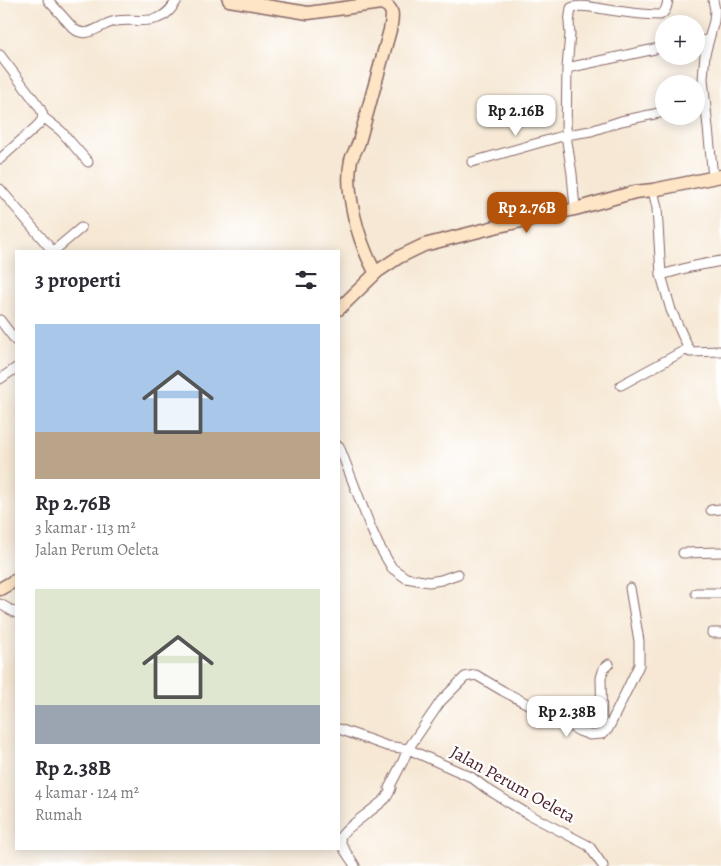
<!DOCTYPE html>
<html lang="id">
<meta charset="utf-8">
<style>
:root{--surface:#fff;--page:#f7f7f7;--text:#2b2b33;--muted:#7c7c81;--accent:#b45309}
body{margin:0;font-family:Alegreya,serif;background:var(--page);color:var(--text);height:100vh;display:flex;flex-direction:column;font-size:19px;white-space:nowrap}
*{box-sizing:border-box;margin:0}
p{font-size:16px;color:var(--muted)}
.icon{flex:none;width:28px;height:28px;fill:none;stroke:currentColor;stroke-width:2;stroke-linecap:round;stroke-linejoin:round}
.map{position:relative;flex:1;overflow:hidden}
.details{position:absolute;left:15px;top:250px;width:325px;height:600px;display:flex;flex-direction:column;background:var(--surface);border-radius:0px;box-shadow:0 2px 12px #0003}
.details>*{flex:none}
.buttons{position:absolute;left:655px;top:15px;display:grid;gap:10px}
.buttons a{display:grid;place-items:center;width:50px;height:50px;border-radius:50%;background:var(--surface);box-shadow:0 2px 12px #0003;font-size:25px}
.price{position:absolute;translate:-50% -42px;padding:0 11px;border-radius:10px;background:#fff;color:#222;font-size:16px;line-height:32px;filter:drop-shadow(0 1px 2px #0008)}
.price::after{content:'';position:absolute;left:50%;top:30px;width:15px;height:11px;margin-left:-8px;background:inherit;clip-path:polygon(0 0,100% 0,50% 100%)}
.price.selected{background:var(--accent);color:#fff}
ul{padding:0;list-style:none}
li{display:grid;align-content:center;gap:10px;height:265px;padding:0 20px}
li span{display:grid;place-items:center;height:155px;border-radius:0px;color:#555}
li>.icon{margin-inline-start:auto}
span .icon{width:90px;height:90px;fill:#fffc;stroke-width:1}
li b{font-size:21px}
h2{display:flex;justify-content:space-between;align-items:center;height:60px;padding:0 20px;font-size:21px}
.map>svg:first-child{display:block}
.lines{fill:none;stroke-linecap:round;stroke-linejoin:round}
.street-casing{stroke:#866566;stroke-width:11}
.secondary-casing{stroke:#866566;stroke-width:15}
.street{stroke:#fff;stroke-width:9}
.secondary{stroke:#fde5c5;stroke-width:12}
.labels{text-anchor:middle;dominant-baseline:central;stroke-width:4.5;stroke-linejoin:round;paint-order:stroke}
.street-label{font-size:18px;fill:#4a1f2b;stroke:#fff}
</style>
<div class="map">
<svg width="721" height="866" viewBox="0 0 721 866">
<rect width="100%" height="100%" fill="#fff"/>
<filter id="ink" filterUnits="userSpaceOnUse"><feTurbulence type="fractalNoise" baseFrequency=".02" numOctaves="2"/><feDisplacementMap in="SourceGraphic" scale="10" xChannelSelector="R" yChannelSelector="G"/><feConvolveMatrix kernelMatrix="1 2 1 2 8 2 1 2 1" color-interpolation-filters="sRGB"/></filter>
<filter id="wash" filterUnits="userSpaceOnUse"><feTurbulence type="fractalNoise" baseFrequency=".0096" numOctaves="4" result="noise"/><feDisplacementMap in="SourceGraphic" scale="20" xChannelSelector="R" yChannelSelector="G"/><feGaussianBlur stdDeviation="1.12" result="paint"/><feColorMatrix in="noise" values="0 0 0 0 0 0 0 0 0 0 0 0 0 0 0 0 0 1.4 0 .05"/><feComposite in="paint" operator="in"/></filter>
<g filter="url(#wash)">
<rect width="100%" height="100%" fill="#f6e8d4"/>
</g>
<g filter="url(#ink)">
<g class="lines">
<defs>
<path id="street" d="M48,0L73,28C86,40 98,26 112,22C126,17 143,24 158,18C167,15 172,8 177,0
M696,41L708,40
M0,55L38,105C44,114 45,118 37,126L0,159
M567,68L664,47
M43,117L61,131L88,162
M472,162L566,135L591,131L621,121L664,112
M713,177L703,79L705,54L714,21L715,10L713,0
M0,189L51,249L52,251
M653,190L657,208L661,275L690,267L721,261
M575,209L572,174L566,135L567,68L570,34L569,23L571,8C581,3 605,10 617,11C631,13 646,15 660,15C666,12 667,6 668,0
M55,251L56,249L81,228
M661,275L671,310L690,352L721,351
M0,320L16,341
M0,379L16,368
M621,385L689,348
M339,446L370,526L378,544L392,568L406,578L429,582L441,580L458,574
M711,510L721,509
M683,553L721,552
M696,593H721
M0,604L16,613
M712,633H721
M609,664L604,668L601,678L602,734L608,729L611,723L639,665V641L630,588
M339,729L387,746L408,749L471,777L487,789L526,813L589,846L603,866
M355,866C351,858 341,848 340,839C340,831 378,807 386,798C388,795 390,791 391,788H389L403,761L408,749L441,701L465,677L476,675L503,691L579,731L590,735L602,734"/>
<path id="secondary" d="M229,0L308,13L381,3C396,8 392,18 390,30L359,142C357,148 353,154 351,160C344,192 359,242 374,270L378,271
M339,309L378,271L399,257L424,245L499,226L575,209L635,192L653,190L721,176
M0,589L16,580"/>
</defs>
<use href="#street" class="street-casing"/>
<use href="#secondary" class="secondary-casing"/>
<use href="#street" class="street"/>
<use href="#secondary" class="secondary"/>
</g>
</g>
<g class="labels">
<g class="street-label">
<text transform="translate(513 784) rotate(29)">Jalan Perum Oeleta</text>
</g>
</g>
</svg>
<div class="buttons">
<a>+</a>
<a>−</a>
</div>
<b class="price" style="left:516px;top:137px">Rp 2.16B</b>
<b class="price selected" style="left:527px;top:234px">Rp 2.76B</b>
<b class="price" style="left:567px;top:738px">Rp 2.38B</b>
<section class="details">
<h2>3 properti<svg class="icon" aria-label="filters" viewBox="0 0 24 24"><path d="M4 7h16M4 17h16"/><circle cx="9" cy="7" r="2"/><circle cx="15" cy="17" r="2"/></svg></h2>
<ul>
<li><span style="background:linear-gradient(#a9c7e8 70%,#b9a48a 0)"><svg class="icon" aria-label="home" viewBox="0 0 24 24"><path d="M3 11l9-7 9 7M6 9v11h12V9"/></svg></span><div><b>Rp 2.76B</b><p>3 kamar · 113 m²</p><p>Jalan Perum Oeleta</p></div></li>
<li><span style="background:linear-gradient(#dfe7d0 75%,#9aa5b1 0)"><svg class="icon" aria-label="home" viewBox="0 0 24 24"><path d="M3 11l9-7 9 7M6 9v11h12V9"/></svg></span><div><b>Rp 2.38B</b><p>4 kamar · 124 m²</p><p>Rumah</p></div></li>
</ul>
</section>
</div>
